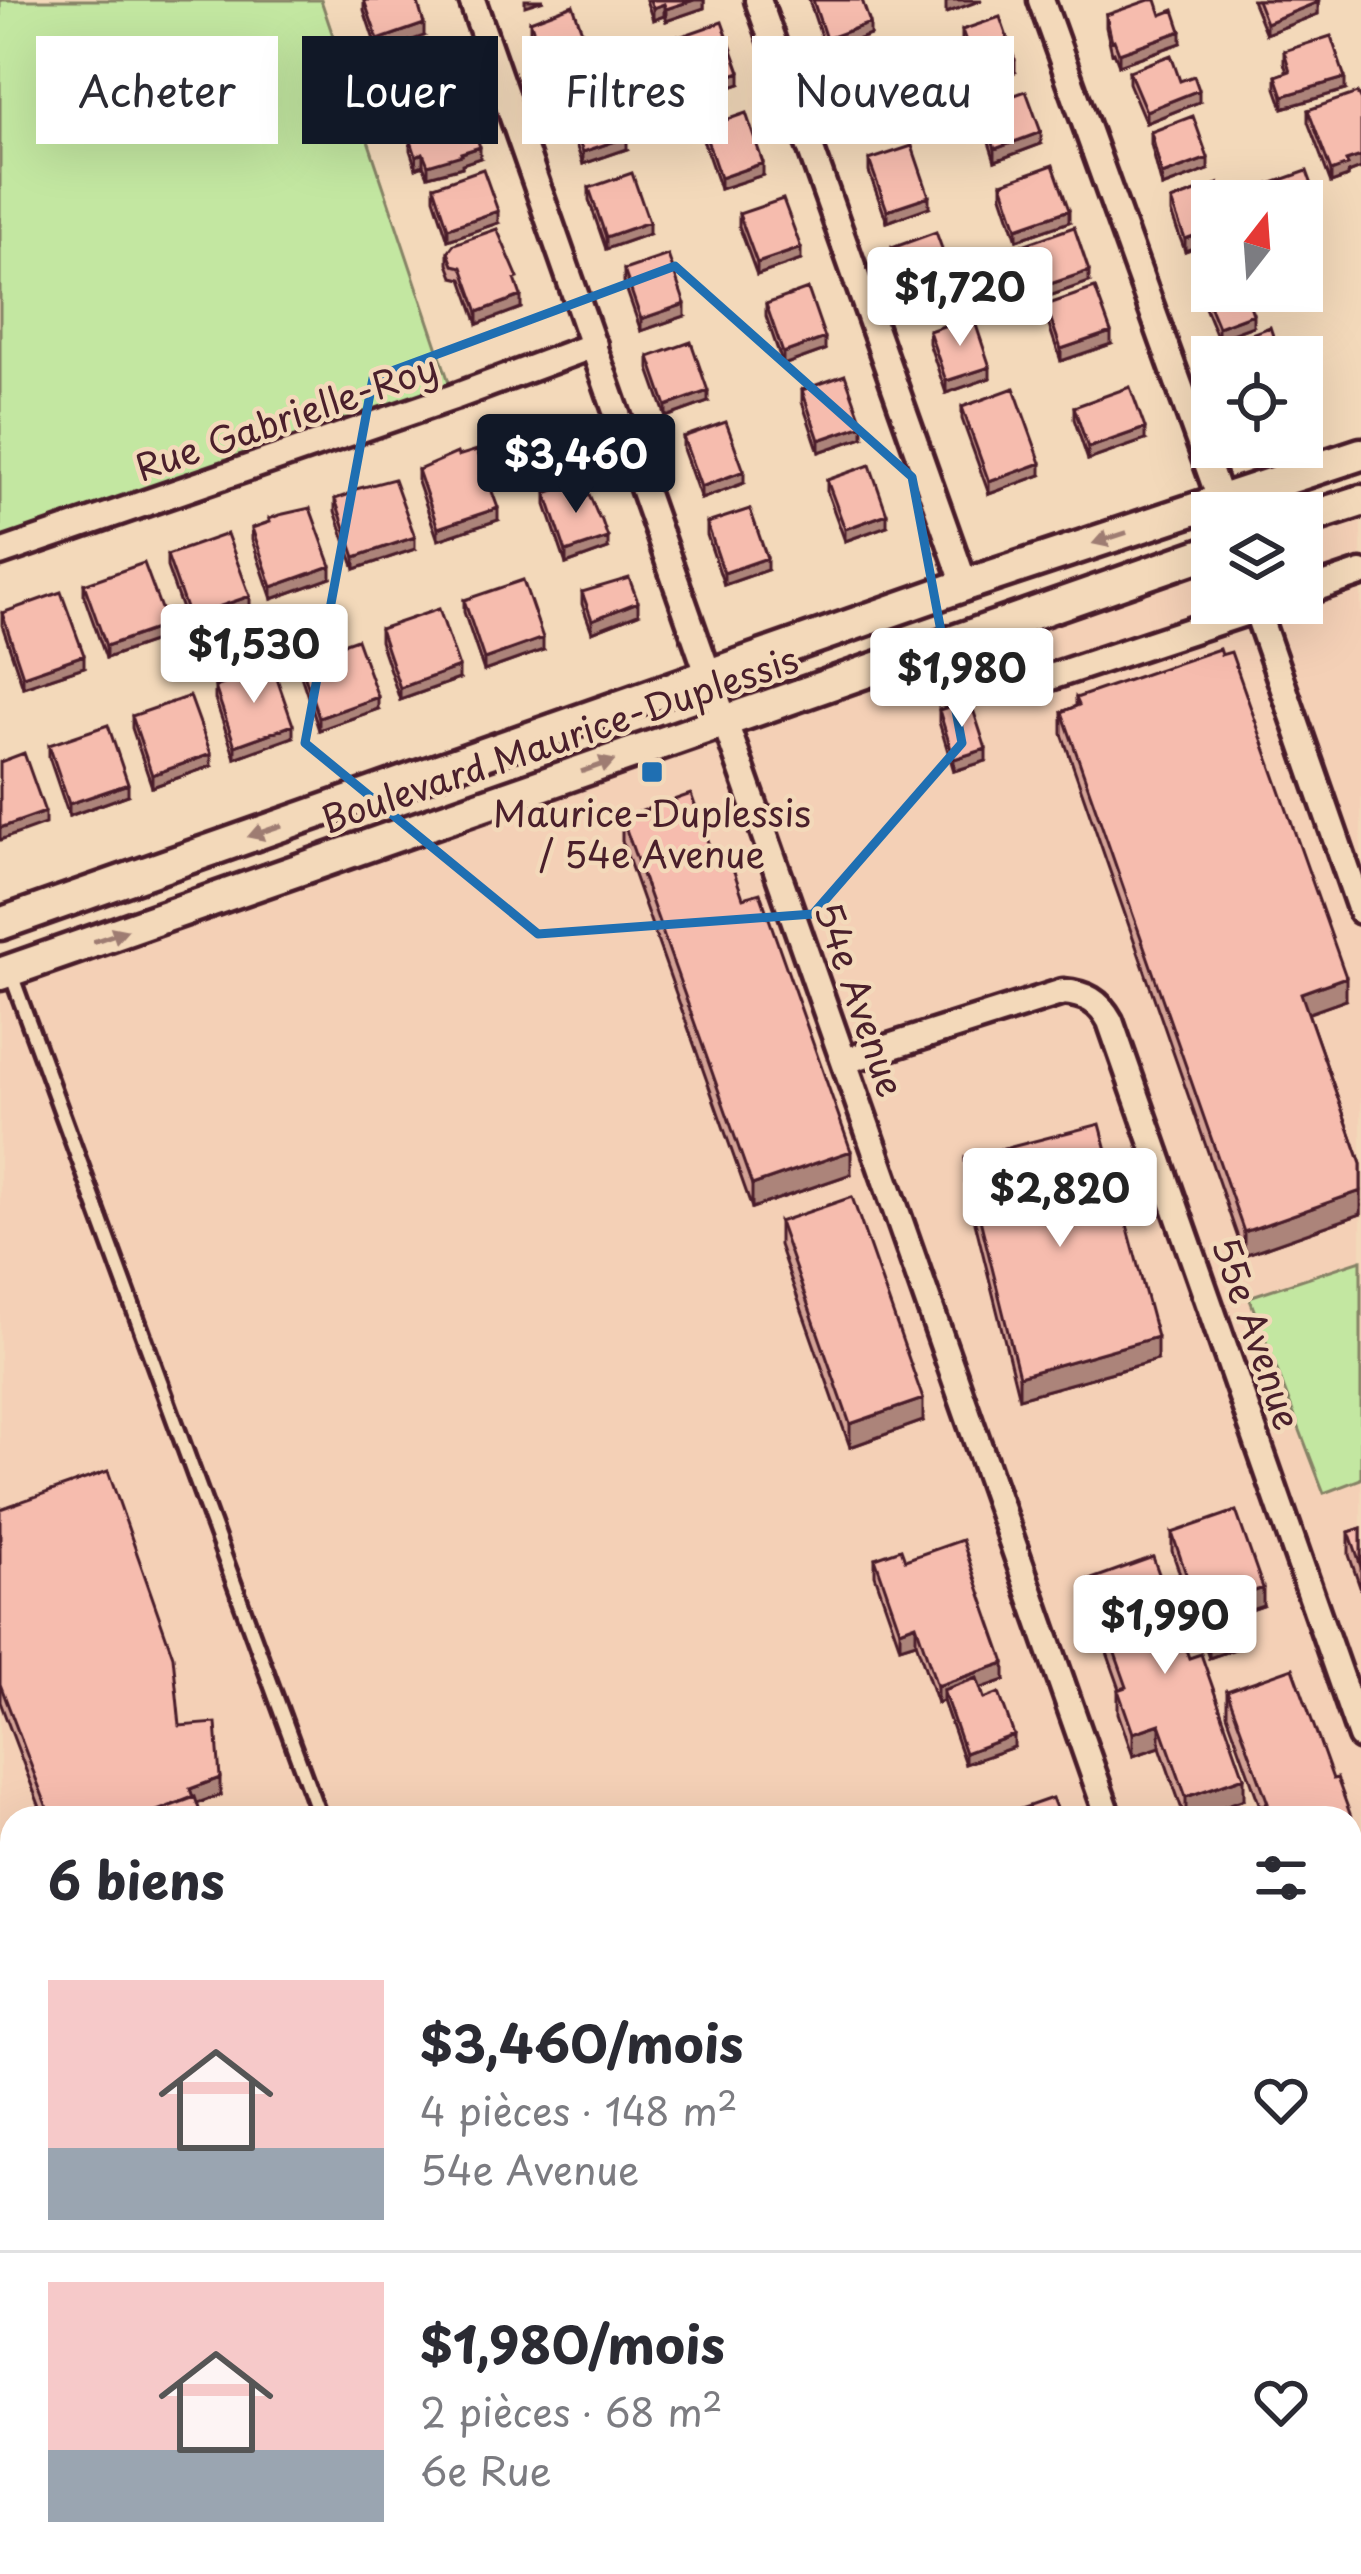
<!DOCTYPE html>
<html lang="fr">
<meta charset="utf-8">
<style>
:root{--surface:#fff;--page:#f7f7f7;--text:#2b2b33;--muted:#7c7c81;--line:#e1e1e2;--accent:#111827}
body{margin:0;font-family:"Playpen Sans",sans-serif;background:var(--page);color:var(--text);height:100vh;display:flex;flex-direction:column;font-size:45px;white-space:nowrap}
*{box-sizing:border-box;margin:0}
p{font-size:39px;color:var(--muted)}
.icon{flex:none;width:66px;height:66px;fill:none;stroke:currentColor;stroke-width:2;stroke-linecap:round;stroke-linejoin:round}
.map{position:relative;flex:1;overflow:hidden}
.details{position:absolute;left:0px;top:1806px;width:1362px;height:768px;display:flex;flex-direction:column;background:var(--surface);border-radius:36px 36px 0 0;box-shadow:0 12px 48px #0002}
.details>*{flex:none}
.guide{position:absolute;left:36px;top:36px;width:1290px;height:108px;display:flex;gap:24px}
.needle{width:78px;rotate:17deg}
.fabs{position:absolute;left:1191px;top:180px;display:grid;gap:24px}
.fabs a{display:grid;place-items:center;width:132px;height:132px;border-radius:0px;background:var(--surface);box-shadow:0 12px 48px #0002;font-size:60px}
.price{position:absolute;translate:-50% -102px;padding:0 27px;border-radius:12px;background:#fff;color:#222;font-size:39px;line-height:78px;filter:drop-shadow(0 3px 6px #0008)}
.price::after{content:'';position:absolute;left:50%;top:72px;width:36px;height:27px;margin-left:-18px;background:inherit;clip-path:polygon(0 0,100% 0,50% 100%)}
.price.active{background:var(--accent);color:#fff}
ul{padding:0;list-style:none}
li{display:flex;align-items:center;gap:36px;height:300px;padding:0 48px}
li+li{border-top:3px solid var(--line)}
li span{display:grid;place-items:center;flex:none;width:336px;height:240px;border-radius:0px;color:#555}
li>.icon{margin-inline-start:auto}
span .icon{width:144px;height:144px;fill:#fffc;stroke-width:1}
li b{font-size:51px}
h2{display:flex;justify-content:space-between;align-items:center;height:144px;padding:0 48px;font-size:51px}
.pill{padding:0 42px;border-radius:0px;background:var(--surface);box-shadow:0 12px 48px #0002;font-size:42px;line-height:108px}
.pill.active{background:var(--accent);color:#fff}
.map>svg:first-child{display:block}
.built{fill:#f4d0b6;fill-rule:evenodd}
.green{fill:#c3e7a1;stroke:#868366;stroke-width:3}
.lines{fill:none;stroke-linecap:round;stroke-linejoin:round}
.service-casing{stroke:#4a1f2b;stroke-width:21}
.minor-casing{stroke:#4a1f2b;stroke-width:33}
.tertiary-casing{stroke:#4a1f2b;stroke-width:39}
.service{stroke:#f3d9ba;stroke-width:12}
.minor{stroke:#f3d9ba;stroke-width:24}
.tertiary{stroke:#f3d9ba;stroke-width:30}
.wall{fill:#d4a296;stroke:#4a1f2b;stroke-width:3}
.shaded-wall{fill:#ac847a;stroke:#4a1f2b;stroke-width:3}
.building{fill:#f6bcae;stroke:#4a1f2b;stroke-width:3}
.oneway{fill:#9e7c72}
.marked{fill:none;stroke:#1f6fb2;stroke-width:9;stroke-linejoin:round}
.poi-dot{fill:#1f6fb2;stroke:#f3d9ba;stroke-width:4.5}
.labels{text-anchor:middle;dominant-baseline:central;stroke-width:9;stroke-linejoin:round;paint-order:stroke}
.street-label{font-size:36px;fill:#4a1f2b;stroke:#f3d9ba}
.poi-label{font-size:36px;fill:#4a1f2b;stroke:#f3d9ba}
</style>
<div class="map">
<svg width="1361" height="2574" viewBox="0 0 1361 2574">
<rect width="100%" height="100%" fill="#f3d9ba"/>
<filter id="ink" filterUnits="userSpaceOnUse"><feTurbulence type="fractalNoise" baseFrequency=".00833" numOctaves="2"/><feDisplacementMap in="SourceGraphic" scale="24" xChannelSelector="R" yChannelSelector="G"/><feConvolveMatrix kernelMatrix="1 2 1 2 8 2 1 2 1" color-interpolation-filters="sRGB"/></filter>
<g filter="url(#ink)">
<path class="built" d="M1361,500V2574H0V974L1212,551V603H1302V520ZM12,1818H1350V2562H12Z"/>
<path class="green" d="M0,0H321L454,397L0,553Z
M1361,1260V1479L1324,1493L1249,1297Z"/>
<g class="lines">
<defs>
<path id="service" d="M11,974L320,1818
M592,2562L597,2574"/>
<path id="minor" d="M472,0L1109,1818
M758,0L965,585
M1041,0L1221,502
M0,553L454,397L594,345
M1302,593L1361,573
M1254,603L1361,911
M976,635C987,666 990,687 1029,684L1274,603
M845,1061L1063,992C1086,994 1099,1001 1110,1021L1361,1737
M0,1878L12,1911
M0,2168L12,2164
M1350,2218L1361,2214
M1350,2505L1361,2536
M248,2562L252,2574"/>
<path id="tertiary" d="M1302,520L1361,501
M0,924L965,585L1361,454
M0,974L1212,551"/>
</defs>
<use href="#service" class="service-casing"/>
<use href="#minor" class="minor-casing"/>
<use href="#tertiary" class="tertiary-casing"/>
<use href="#service" class="service"/>
<use href="#minor" class="minor"/>
<use href="#tertiary" class="tertiary"/>
</g>
<path class="wall" d="M364,0L424,36L378,52L364,10Z
M646,0H704V8L666,21L664,16L653,20Z
M809,0H862L870,35L826,51Z
M1252,0H1320L1318,1V14L1266,34Z
M1106,15H1161L1181,43L1119,65L1114,52L1112,53L1106,27Z
M530,21L590,67L548,82L530,33Z
M962,30L1015,72L977,85L962,42Z
M679,37L740,84L695,99L679,49Z
M1284,51L1345,90L1283,108L1276,88V76L1287,72L1284,63Z
M385,62L446,98L416,108V112L402,116L385,74Z
M1129,71L1199,102L1146,123L1129,83Z
M832,77L894,123L851,138L832,89Z
M1361,101V168L1348,173V177L1331,183L1308,122V110Z
M565,103L627,149L583,164L565,114Z
M981,107L1041,144L995,161L981,118Z
M413,122L480,158L462,164V167L428,176L423,165L416,168L410,150V138L414,137Z
M703,128L763,175L720,189L703,140Z
M1151,132L1208,170L1162,187L1151,144Z
M869,160L929,207L887,222L869,172Z
M1002,183L1069,222L1017,240L1002,195Z
M1218,184L1198,251L1196,247L1185,251L1171,213V201Z
M434,186L498,223L448,240L434,198Z
M589,188L649,234L606,249L589,200Z
M739,214L801,260L757,275L739,226Z
M1023,245L1089,282L1038,300L1023,256Z
M892,248L954,294L910,310L892,260Z
M448,252L518,286L521,308L478,324L462,279L453,277L448,264Z
M624,270L685,316L641,331L624,282Z
M1201,286L1253,326L1218,339L1201,298Z
M766,304L825,350L783,365L766,316Z
M1046,305L1111,344L1061,361L1046,317Z
M929,331L990,378L946,393L929,343Z
M649,357L708,402L666,417L649,369Z
M802,390L863,437L819,452L802,402Z
M962,407L1041,475L989,494L962,419Z
M1074,407L1145,440L1088,460L1074,419Z
M683,437L744,483L701,499L683,449Z
M523,438L581,464L572,468V474L536,486L523,449Z
M418,470L498,520L438,540L418,482Z
M827,480L887,526L845,541L827,492Z
M546,493L608,549L566,564L546,505Z
M335,499L415,549L355,569L335,511Z
M269,519L331,578L272,599L252,540V528L269,522Z
M707,523L767,570L724,585L707,535Z
M167,555L250,608L189,629L167,567Z
M84,584L167,637L106,658L84,596Z
M582,592L638,614L592,632L582,604Z
M464,600L543,650L484,671L464,612Z
M2,613L84,667L23,687L2,625Z
M380,629L459,679L400,700L380,641Z
M299,659L378,709L319,730L299,670Z
M215,687L293,737L235,758L215,699Z
M1076,698L1346,1000L1308,1013L1361,1164V1214L1244,1255L1062,734V712L1076,706Z
M939,710L986,761L954,771L939,722Z
M132,716L211,766L152,787L132,728Z
M49,745L128,795L69,816L49,757Z
M622,818L717,868L743,898L851,1174L752,1208L622,841Z
M965,1159L1157,1360L1019,1398L965,1182Z
M779,1222L923,1421L850,1447L779,1245Z
M0,1509L180,1726L220,1795L197,1804L201,1815L250,1818H44L0,1702Z
M1361,1528V1590L1349,1555V1532Z
M1172,1533L1263,1606L1230,1617L1235,1649L1209,1658L1172,1551Z
M875,1558L905,1560L1005,1680L981,1688L984,1699L1014,1747L965,1764L943,1701L937,1703L916,1642L900,1647L875,1575Z
M1089,1580L1189,1658L1244,1799L1192,1818H1185L1160,1747L1133,1756L1118,1713V1690L1120,1689L1089,1602Z
M1227,1691L1333,1779L1260,1806L1227,1714Z
M27,2562H184L188,2574H28Z"/>
<path class="shaded-wall" d="M525,0H544L525,6Z
M694,0H704V8L666,21V9Z
M949,0H982L946,13V1Z
M1318,2V14L1266,34V23Z
M664,4V16L653,20V8Z
M870,23V35L826,51V39Z
M424,24V36L378,52V40Z
M1181,31V43L1119,65V53Z
M590,55V67L548,82V70Z
M1015,60V72L977,85V73Z
M740,72V84L695,99V87Z
M1345,78V90L1283,108V96Z
M446,86V98L416,108V112L402,116V104L415,97Z
M1199,90V102L1146,123V111Z
M894,111V123L851,138V127Z
M1041,132V144L995,161V149Z
M627,137V149L583,164V152Z
M480,147V158L462,164V167L428,176V165Z
M423,153V165L416,168V156Z
M1361,156V168L1348,173V177L1331,183V171L1346,161Z
M1208,158V170L1162,187V175Z
M763,163V175L720,189V178Z
M929,196V207L887,222V210Z
M1319,204V216L1302,222V210Z
M1069,210V222L1017,240V228Z
M498,211V223L448,240V228Z
M649,222V234L606,249V237Z
M1212,234V246L1198,251V239Z
M1196,235V247L1185,251V239Z
M801,248V260L757,275V263Z
M1089,271V282L1038,300V288Z
M954,282V294L910,310V298Z
M521,296V308L478,324V312Z
M685,304V316L641,331V319Z
M1253,314V326L1218,339V327Z
M1111,332V344L1061,361V349Z
M825,338V350L783,365V353Z
M990,367V378L946,393V381Z
M708,391V402L666,417V406Z
M863,425V437L819,452V440Z
M1145,428V440L1088,460V448Z
M581,452V464L572,468V474L536,486V474Z
M1041,463V475L989,494V482Z
M744,471V483L701,499V487Z
M498,508V520L438,540V528Z
M887,514V526L845,541V529Z
M415,537V549L355,569V557Z
M608,538V549L566,564V552Z
M767,558V570L724,585V573Z
M331,566V578L272,599V587Z
M250,596V608L189,629V617Z
M638,602V614L592,632V620Z
M167,625V637L106,658V646Z
M543,638V650L484,671V659Z
M84,655V667L23,687V676Z
M459,667V679L400,700V688Z
M378,697V709L319,730V718Z
M293,725V737L235,758V746Z
M986,749V761L954,771V759Z
M211,754V766L152,787V775Z
M128,784V795L69,816V804Z
M45,812V824L0,840V828Z
M1346,977V1000L1301,1016V993Z
M851,1151V1174L752,1208V1185Z
M1361,1191V1214L1244,1255V1232Z
M1157,1337V1360L1019,1398V1376Z
M923,1399V1421L850,1447V1424Z
M1263,1588V1606L1225,1619V1602Z
M916,1624V1642L900,1647V1630Z
M1235,1632V1649L1209,1658V1641Z
M1005,1663V1680L947,1700L943,1690V1701L937,1703V1686Z
M1160,1724V1747L1133,1756V1733Z
M1014,1735V1747L965,1764V1753Z
M1244,1777V1799L1192,1818H1186V1797Z
M220,1778V1795L195,1804L190,1789Z
M1361,2012V2035L1350,2038V2016Z
M1361,2356V2373L1350,2377V2360Z
M12,2369V2402L0,2407V2384Z"/>
<path class="building" d="M364,0H417L424,24L378,40Z
M650,0H694L666,9L664,4L653,8Z
M813,0H862L870,23L826,39Z
M1149,0H1156L1161,15L1174,10L1181,31L1119,53L1114,40L1112,41L1106,15Z
M1257,0H1317L1318,2L1266,23Z
M573,5L590,55L548,70L530,21Z
M1000,17L1015,60L977,73L962,30Z
M722,22L740,72L695,87L679,37Z
M1331,36L1345,78L1283,96L1276,76L1290,71L1284,51Z
M432,45L446,86L415,97L416,100L402,104L385,62Z
M1171,55L1180,81L1194,76L1199,90L1146,111L1129,71Z
M875,61L894,111L851,127L832,77Z
M608,88L627,137L583,152L565,103Z
M1026,91L1041,132L995,149L981,107Z
M1357,93L1361,101V156L1346,161L1348,165L1331,171L1308,110Z
M465,104L480,147L461,153L462,155L428,165L423,153L416,156L410,138L417,136L413,122Z
M746,113L763,163L720,178L703,128Z
M1193,116L1208,158L1162,175L1151,132Z
M912,146L929,196L887,210L869,160Z
M1053,165L1069,210L1017,228L1002,183Z
M483,169L498,211L448,228L434,186Z
M1307,171L1319,204L1302,210V201H1273L1267,185Z
M632,173L649,222L606,237L589,188Z
M1218,184L1224,201H1212V234L1198,239L1196,235L1185,239L1171,201Z
M783,199L801,248L757,263L739,214Z
M1074,227L1089,271L1038,288L1023,245Z
M497,229L518,278L515,279L521,296L478,312L462,267L453,265L448,252L454,244Z
M936,232L954,282L910,298L892,248Z
M668,255L685,304L641,319L624,270Z
M1212,282V291H1245L1253,314L1218,327L1201,286Z
M1095,288L1111,332L1061,349L1046,305Z
M808,289L825,338L783,353L766,304Z
M973,316L990,367L946,381L929,331Z
M1270,327L1280,357H1232L1227,343Z
M691,342L708,391L666,406L649,357Z
M845,375L863,425L819,440L802,390Z
M1130,387L1145,428L1088,448L1074,407Z
M1014,388L1041,463L989,482L962,407Z
M570,421L581,452L570,456L572,462L536,474L523,438Z
M726,422L744,471L701,487L683,437Z
M477,450L498,508L438,528L418,470L457,453L458,456Z
M870,465L887,514L845,529L827,480Z
M394,479L415,537L355,557L335,499L353,493L352,490Z
M583,480L599,518H601L608,538L566,552L546,493Z
M310,508L331,566L272,587L252,528L270,522L269,519L279,515Z
M750,509L767,558L724,573L707,523Z
M227,534L250,596L189,617L167,555Z
M144,563L167,625L106,646L84,584Z
M629,578L638,602L592,620L582,592Z
M523,580L543,638L484,659L464,600Z
M61,592L84,655L23,676L2,613Z
M439,609L459,667L400,688L380,629Z
M357,639L378,697L319,718L299,659Z
M1219,649L1221,655L1231,652L1346,977L1301,993L1361,1164V1191L1244,1232L1062,712L1079,705L1076,698Z
M273,667L293,725L235,746L215,687Z
M190,696L211,754L152,775L132,716Z
M970,700L986,749L954,759L939,710Z
M108,725L128,784L69,804L49,745Z
M24,753L45,812L0,828V762Z
M691,794L717,868L731,863L743,898L760,893L851,1151L752,1185L622,818Z
M1100,1124L1157,1337L1019,1376L965,1159Z
M852,1197L923,1399L850,1424L779,1222Z
M108,1471L173,1656L180,1726L216,1723L220,1778L190,1789L193,1797L149,1814V1818H51L0,1684V1509Z
M1236,1511L1263,1588L1225,1602L1235,1632L1209,1641L1172,1533Z
M1361,1528V1567L1349,1532Z
M962,1540L1005,1663L937,1686L916,1624L900,1630L875,1558L901,1549L905,1560Z
M1153,1557L1189,1658L1201,1654L1244,1777L1186,1797L1160,1724L1133,1733L1118,1690L1127,1687L1089,1580Z
M1293,1668L1333,1779L1337,1778L1361,1844V2012L1350,2016V1818H1227L1268,1803L1227,1691Z
M977,1678L984,1699L999,1693L1014,1735L965,1753L943,1690Z
M195,1797L201,1815L249,1812L250,1818H151L149,1814Z
M1052,1798L1060,1818H995Z
M12,2212V2369L10,2370L12,2379L0,2384V2216Z
M1361,2264V2356L1350,2360V2268Z
M32,2562H184L188,2574H36Z
M752,2562H774L799,2574H745Z"/>
<defs><path id="oneway-solid" d="M-6-.8H1V-3.2L6.5 0L1 3.2V.8H-6Z" transform="scale(3)"/></defs>
<g class="oneway">
<use href="#oneway-solid" transform="translate(1110 538) rotate(162)"/>
<use href="#oneway-solid" transform="translate(598 766) rotate(-19)"/>
<use href="#oneway-solid" transform="translate(265 831) rotate(161)"/>
<use href="#oneway-solid" transform="translate(110 936) rotate(-19)"/>
</g>
</g>
<path class="marked" d="M675,266L912,477L962,743L813,914L538,934L305,743L373,378Z"/>
<rect class="poi-dot" x="640" y="760" width="24" height="24" rx="6"/>
<g class="labels">
<g class="street-label">
<text transform="translate(286 416) rotate(-19)">Rue Gabrielle-Roy</text>
<text transform="translate(559 738) rotate(-19)">Boulevard Maurice-Duplessis</text>
<text transform="translate(861 999) rotate(71)">54e Avenue</text>
<text transform="translate(1258 1333) rotate(71)">55e Avenue</text>
</g>
<g class="poi-label">
<text x="652" y="812">Maurice-Duplessis<tspan x="652" dy="41">/ 54e Avenue</tspan></text>
</g>
</g>
</svg>
<div class="fabs">
<a><svg class="needle" viewBox="-14 -14 28 28"><path d="M0-13l5 13h-10z" fill="#e53935"/><path d="M0 13l5-13h-10z" fill="#7c7c81"/></svg></a>
<a><svg class="icon" aria-label="locate" viewBox="0 0 24 24"><circle cx="12" cy="12" r="6"/><path d="M12 2v4M12 18v4M2 12h4M18 12h4"/></svg></a>
<a><svg class="icon" aria-label="layers" viewBox="0 0 24 24"><path d="M12 4l9 5-9 5-9-5zM3 14l9 5 9-5"/></svg></a>
</div>
<b class="price" style="left:960px;top:349px">$1,720</b>
<b class="price active" style="left:576px;top:516px">$3,460</b>
<b class="price" style="left:254px;top:706px">$1,530</b>
<b class="price" style="left:962px;top:730px">$1,980</b>
<b class="price" style="left:1060px;top:1250px">$2,820</b>
<b class="price" style="left:1165px;top:1677px">$1,990</b>
<div class="guide">
<a class="pill">Acheter</a>
<a class="pill active">Louer</a>
<a class="pill">Filtres</a>
<a class="pill">Nouveau</a>
</div>
<section class="details">
<h2>6 biens<svg class="icon" aria-label="filters" viewBox="0 0 24 24"><path d="M4 7h16M4 17h16"/><circle cx="9" cy="7" r="2"/><circle cx="15" cy="17" r="2"/></svg></h2>
<ul>
<li><span style="background:linear-gradient(#f6c9c9 70%,#9aa5b1 0)"><svg class="icon" aria-label="home" viewBox="0 0 24 24"><path d="M3 11l9-7 9 7M6 9v11h12V9"/></svg></span><div><b>$3,460/mois</b><p>4 pièces · 148 m²</p><p>54e Avenue</p></div><svg class="icon" aria-label="heart" viewBox="0 0 24 24"><path d="M12 20l-8-8c-3-5 5-10 8-4 3-6 11-1 8 4z"/></svg></li>
<li><span style="background:linear-gradient(#f6c9c9 70%,#9aa5b1 0)"><svg class="icon" aria-label="home" viewBox="0 0 24 24"><path d="M3 11l9-7 9 7M6 9v11h12V9"/></svg></span><div><b>$1,980/mois</b><p>2 pièces · 68 m²</p><p>6e Rue</p></div><svg class="icon" aria-label="heart" viewBox="0 0 24 24"><path d="M12 20l-8-8c-3-5 5-10 8-4 3-6 11-1 8 4z"/></svg></li>
</ul>
</section>
</div>
